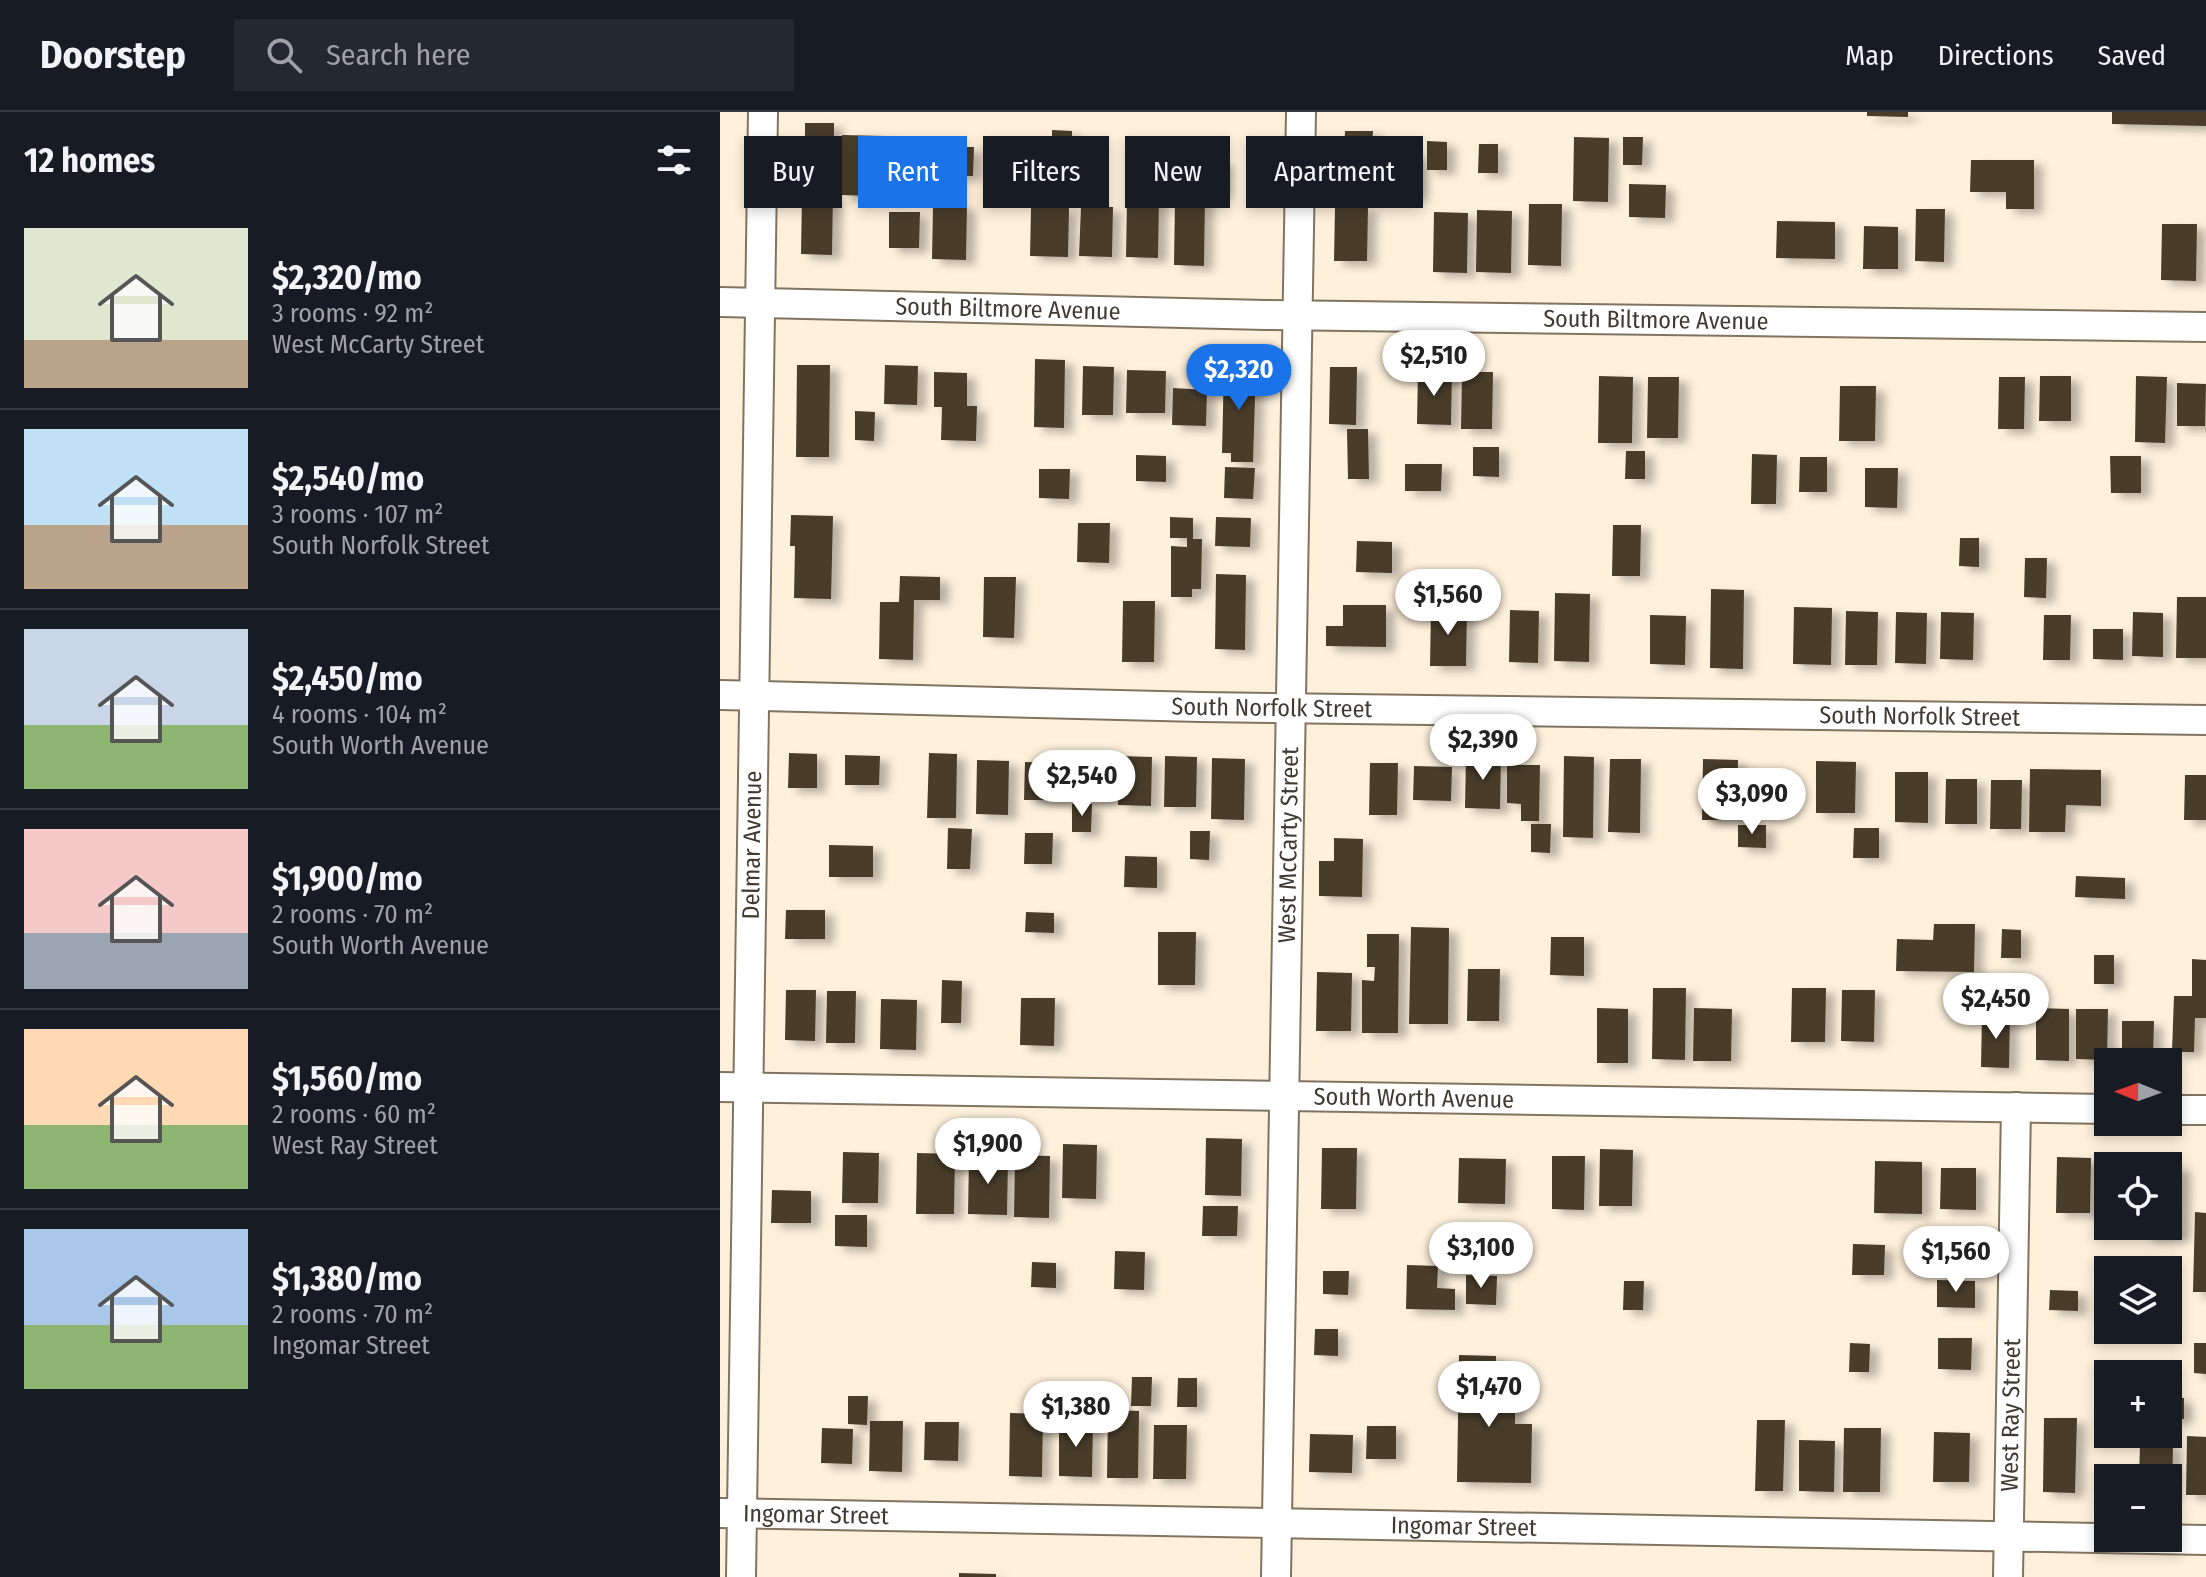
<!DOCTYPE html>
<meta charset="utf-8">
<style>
:root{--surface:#171b24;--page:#242831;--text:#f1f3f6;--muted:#9ea1a6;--line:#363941;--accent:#1a73e8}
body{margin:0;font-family:"Fira Sans Condensed",sans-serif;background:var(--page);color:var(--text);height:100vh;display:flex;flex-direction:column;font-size:30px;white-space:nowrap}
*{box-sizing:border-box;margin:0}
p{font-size:26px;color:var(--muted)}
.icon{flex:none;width:44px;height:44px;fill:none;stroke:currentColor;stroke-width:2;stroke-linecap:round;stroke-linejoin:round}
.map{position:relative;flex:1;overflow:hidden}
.side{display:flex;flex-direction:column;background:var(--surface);width:720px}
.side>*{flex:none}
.top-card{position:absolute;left:24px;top:24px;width:760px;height:72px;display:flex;gap:16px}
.needle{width:52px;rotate:271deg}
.buttons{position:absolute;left:1374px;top:936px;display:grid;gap:16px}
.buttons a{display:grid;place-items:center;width:88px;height:88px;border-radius:0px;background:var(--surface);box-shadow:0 4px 12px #0003;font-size:40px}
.price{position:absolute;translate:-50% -68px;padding:0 18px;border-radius:28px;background:#fff;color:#222;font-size:26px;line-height:52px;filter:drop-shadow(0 2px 4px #0008)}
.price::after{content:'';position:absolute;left:50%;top:48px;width:24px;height:18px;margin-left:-12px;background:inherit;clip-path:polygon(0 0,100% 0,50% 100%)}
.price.current{background:var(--accent);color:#fff}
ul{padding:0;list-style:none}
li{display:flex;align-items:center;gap:24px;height:200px;padding:0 24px}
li+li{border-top:2px solid var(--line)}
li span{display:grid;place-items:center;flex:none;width:224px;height:160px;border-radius:0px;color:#555}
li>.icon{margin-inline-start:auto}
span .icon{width:96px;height:96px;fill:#fffc;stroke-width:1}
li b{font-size:34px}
h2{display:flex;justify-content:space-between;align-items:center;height:96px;padding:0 24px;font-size:34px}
.tag{padding:0 28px;border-radius:0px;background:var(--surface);box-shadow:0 4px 12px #0003;font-size:28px;line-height:72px}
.tag.current{background:var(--accent);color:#fff}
header{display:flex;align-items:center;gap:48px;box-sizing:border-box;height:112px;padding:0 40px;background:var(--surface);border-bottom:2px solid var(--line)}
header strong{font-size:38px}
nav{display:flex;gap:44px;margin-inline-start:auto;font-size:28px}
.search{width:560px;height:72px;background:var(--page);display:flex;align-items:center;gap:20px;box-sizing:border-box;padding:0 28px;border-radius:0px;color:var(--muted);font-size:30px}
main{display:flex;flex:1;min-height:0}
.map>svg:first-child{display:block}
.building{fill:#483d2c;filter:url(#shadow)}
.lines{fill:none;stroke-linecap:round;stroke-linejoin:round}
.minor-casing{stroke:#807461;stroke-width:32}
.minor{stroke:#fff;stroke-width:28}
.labels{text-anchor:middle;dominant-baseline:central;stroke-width:8;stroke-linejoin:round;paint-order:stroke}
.street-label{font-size:24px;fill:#403a32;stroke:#fef0db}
</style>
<header>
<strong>Doorstep</strong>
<div class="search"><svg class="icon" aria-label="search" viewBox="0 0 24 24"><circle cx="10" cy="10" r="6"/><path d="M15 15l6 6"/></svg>Search here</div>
<nav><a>Map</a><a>Directions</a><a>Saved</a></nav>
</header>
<main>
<section class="side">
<h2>12 homes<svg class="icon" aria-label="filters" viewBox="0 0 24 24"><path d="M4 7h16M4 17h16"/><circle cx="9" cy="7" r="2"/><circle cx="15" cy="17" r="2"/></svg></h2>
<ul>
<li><span style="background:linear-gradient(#dfe7d0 70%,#b9a48a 0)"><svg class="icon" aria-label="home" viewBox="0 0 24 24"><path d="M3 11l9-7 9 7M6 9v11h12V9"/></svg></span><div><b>$2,320/mo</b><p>3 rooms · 92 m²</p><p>West McCarty Street</p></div></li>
<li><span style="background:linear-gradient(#bfe0f5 60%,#b9a48a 0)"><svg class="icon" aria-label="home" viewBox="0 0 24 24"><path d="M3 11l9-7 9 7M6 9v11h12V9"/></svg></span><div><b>$2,540/mo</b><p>3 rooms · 107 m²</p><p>South Norfolk Street</p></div></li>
<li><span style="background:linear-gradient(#c9d6e8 60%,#8fb573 0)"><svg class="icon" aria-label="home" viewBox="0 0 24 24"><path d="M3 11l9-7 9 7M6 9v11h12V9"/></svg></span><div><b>$2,450/mo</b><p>4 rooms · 104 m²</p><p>South Worth Avenue</p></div></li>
<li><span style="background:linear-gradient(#f6c9c9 65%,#9aa5b1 0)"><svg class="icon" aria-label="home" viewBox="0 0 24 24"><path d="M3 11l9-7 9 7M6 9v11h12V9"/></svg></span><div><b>$1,900/mo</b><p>2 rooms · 70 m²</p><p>South Worth Avenue</p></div></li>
<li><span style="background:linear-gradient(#ffd9b3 60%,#8fb573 0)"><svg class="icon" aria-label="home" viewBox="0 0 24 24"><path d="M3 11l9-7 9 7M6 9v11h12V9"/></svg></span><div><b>$1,560/mo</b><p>2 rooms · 60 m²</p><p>West Ray Street</p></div></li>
<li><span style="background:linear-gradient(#a9c7e8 60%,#8fb573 0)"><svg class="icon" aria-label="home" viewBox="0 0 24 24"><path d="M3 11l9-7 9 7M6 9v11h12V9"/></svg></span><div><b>$1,380/mo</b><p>2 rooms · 70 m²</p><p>Ingomar Street</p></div></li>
</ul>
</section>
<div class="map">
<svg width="1486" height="1465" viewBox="0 0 1486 1465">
<defs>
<filter id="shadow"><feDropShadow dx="9" dy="5" stdDeviation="4" flood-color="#0004"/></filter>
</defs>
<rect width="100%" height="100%" fill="#fef0db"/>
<path class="building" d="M1147,0H1188V5L1147,4Z
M1392,0H1486V14L1392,12Z
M85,11H114V31L85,30Z
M332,18L352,19V47H332Z
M625,19H653L652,39L624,38Z
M122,23L165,24V69H151V84L121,83Z
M854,25L889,26L888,90L853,89Z
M903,25H923L922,53H903Z
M707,29L727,30V58H707Z
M759,32H778V61H758Z
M234,35H254L253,64H234Z
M661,41L699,42V84H660Z
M1251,48H1314V97H1286V80H1250Z
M460,49H504L503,82L459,81Z
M909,72L946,73L945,106L909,105Z
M82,82H113L112,143L81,142Z
M455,85L485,86L484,154L454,153Z
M407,86H439L438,146L406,145Z
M213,92L247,93L246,148L212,147Z
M809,92H842L841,154L808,153Z
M361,95H393L392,145L359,144Z
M615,95H648L647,149H614Z
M311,96H349L348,145L310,144Z
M1196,97H1225L1224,150L1195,149Z
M757,98L792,99L791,161L756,160Z
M169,100H200L199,136H169Z
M714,100L748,101L747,161L713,160Z
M1057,109L1115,110V147L1056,146Z
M1442,112H1477L1476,169L1441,168Z
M1144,114L1178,115V157H1143Z
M315,247L345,248L344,316L314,315Z
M77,253H110L109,345H76Z
M165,253L198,254L197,293L164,292Z
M504,253L536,254L533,350H511V341H502Z
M363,254L394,255L393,303H362Z
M610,255H637L636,313L609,312Z
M407,258L446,259L445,301H406Z
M698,258L732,259L731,313L697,312Z
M214,260L247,261V294H257L256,329L221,328L222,295H214Z
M742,260H773L772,317H741Z
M879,264L913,265L912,331H878Z
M1320,264H1351V309H1319Z
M1416,264L1447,265L1445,331L1415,330Z
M928,265H959L958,326H927Z
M1279,265H1305L1304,317H1278Z
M1457,271L1486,272L1485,314H1457Z
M1120,274H1156L1155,329H1119Z
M453,276L487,278L486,314L452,313Z
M135,299L155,300L154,329L135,328Z
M627,317H648L649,367H628Z
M753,335H779V365L753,364Z
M906,339H925V367H905Z
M1032,342L1057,343L1056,392H1031Z
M416,343L446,344V370L416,369Z
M1390,344H1421V381H1391Z
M1080,345H1107V380H1079Z
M685,352H722L721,379H685Z
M505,355L535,356L533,387L504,386Z
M1145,356H1178L1177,396L1145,395Z
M319,357H350L349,387L319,386Z
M71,403L113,404L111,487L74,486L75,434H70Z
M450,405L473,406V427H482L481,477H472V485H451V434L467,435V426H450Z
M496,405L531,406L530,435L495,434Z
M358,411H390L389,451L357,450Z
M893,413H921L920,464H892Z
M1240,426H1259V455L1239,454Z
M637,429L672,430V461L636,460Z
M1305,446H1327L1326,486L1304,485Z
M496,462L526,463L525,538L495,537Z
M180,464L220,465V488H194L193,548L159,547L160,490H179Z
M264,465H296L294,526L263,525Z
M991,477L1024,478L1023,557L990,556Z
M835,481L870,482L869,550L834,549Z
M1457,485H1486V546H1456Z
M403,489H435L434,550H402Z
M623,493H666V535L606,534V514H623Z
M711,495L747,496L746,554H710Z
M1074,495L1112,496L1111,553L1073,552Z
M790,498L819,499L818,551L789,550Z
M1126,499L1158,500L1157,553H1125Z
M1176,500L1207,501L1206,552L1175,551Z
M1221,500L1254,501L1253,548L1220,547Z
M1413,500L1443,501V545L1412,544Z
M930,503L966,504L965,553L930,552Z
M1324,503H1351L1350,548H1323Z
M1373,517H1403V548L1373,547Z
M69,641L97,642V676H68Z
M209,641L237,642L236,706H207Z
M746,642L781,643L780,697L745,696Z
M125,643L160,644L159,673H125Z
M399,644L432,645L431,694L398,693Z
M445,644L477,645L476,695H444Z
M844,644L874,645L873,726L843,725Z
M492,646L525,647L524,708L491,707Z
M890,647H921L920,721L888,720Z
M983,647L1018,648L1017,708H982Z
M257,648L289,649L288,703L256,702Z
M1096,649L1136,650L1135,701H1096Z
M305,650L344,651L343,688H304Z
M650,651H678L677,703H649Z
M350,652H391L390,687L349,686Z
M787,653H820L819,709H801V692L787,691Z
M694,654L732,655L731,689L693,688Z
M1310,657L1381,658V694L1346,693L1345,720H1309Z
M1175,660H1208V711L1175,710Z
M1465,663H1486V708H1464Z
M1226,667H1257V712H1225Z
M1271,668H1302L1301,717H1270Z
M352,692H372L371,720H352Z
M811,712H831L830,741L811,740Z
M1018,713H1046V736L1018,735Z
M228,716L252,717L250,757H227Z
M1134,716H1159V746H1133Z
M470,719H490L489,748L470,747Z
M305,721H333L332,752H304Z
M614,726L643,727L642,785L599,784V749H614Z
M109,733L153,734V765H109Z
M405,744L437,745V776L404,775Z
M1356,764L1405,766V787L1355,785Z
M66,798H105V827H65Z
M306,800L334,801V821L305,820Z
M1214,812H1255L1254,860L1176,859L1177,827L1213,828Z
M691,815L729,816L728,912H689Z
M1282,817L1301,818V846H1281Z
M438,820H476L475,873H438Z
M647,822H679L678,921H642V868L654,869L655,855H647Z
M831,825H864V864L830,863Z
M1374,843H1394V872H1374Z
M1472,847L1486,848V906H1475L1474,940H1452L1454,884H1472Z
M748,857H780L779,909H747Z
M597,860L632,861L631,919H596Z
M222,868L242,869L241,911H221Z
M933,876H966L965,948L932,947Z
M1072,876H1106L1105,930H1071Z
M66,878H96L95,929L65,928Z
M1122,878H1155L1154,930L1121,929Z
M107,879H136L135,931H106Z
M301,886H335L334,934L300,933Z
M161,887L197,888L196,938L160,937Z
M877,896L908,897V951H877Z
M974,896L1012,897L1011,949H973Z
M1316,896L1349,897V949L1316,948Z
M1356,897H1388L1387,948L1356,947Z
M1262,902L1290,903L1289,956L1261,955Z
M1402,909H1434L1433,948L1402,947Z
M486,1026L522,1027L521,1084L485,1083Z
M343,1032L377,1033L376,1087L342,1086Z
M602,1036H637L636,1097H601Z
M880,1037L913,1038L912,1094H879Z
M123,1040L159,1041L158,1091H122Z
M197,1041L235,1042L234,1102H196Z
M295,1043L330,1044L329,1106L294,1105Z
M249,1044L288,1045L287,1103L248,1102Z
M832,1044H865L864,1098L832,1097Z
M1337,1045L1371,1046L1370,1101H1336Z
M739,1046L786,1047L785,1092L738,1091Z
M1155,1049L1202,1050V1102L1154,1101Z
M1448,1053L1462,1054L1461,1125H1423V1114H1448Z
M1221,1056H1256V1098L1220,1097Z
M52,1078L91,1079V1111H51Z
M483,1094H518L517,1124H482Z
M1475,1100L1486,1101V1180H1473Z
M115,1103H147V1135L115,1134Z
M1133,1132L1165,1133L1164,1163H1132Z
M395,1139L425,1140L424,1178L394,1177Z
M312,1150L336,1151V1176L311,1175Z
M687,1153L718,1154L717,1176L735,1177V1198L686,1197Z
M603,1159H629L628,1183L603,1182Z
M746,1163L777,1164L776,1193L746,1192Z
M1217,1168L1255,1169V1196L1217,1195Z
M904,1169H924L923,1198H903Z
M1330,1178L1358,1179V1199L1329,1198Z
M595,1217H618V1244L594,1243Z
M1218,1226H1252L1251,1258L1218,1257Z
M1130,1231L1150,1232L1149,1260H1129Z
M1474,1231H1486V1262L1474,1261Z
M739,1243L776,1244L775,1288H795V1312H812L811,1371L737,1370Z
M412,1265H432L431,1294H411Z
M458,1266H477V1295H457Z
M128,1284H148L147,1313L128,1312Z
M1448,1286H1464V1307H1448Z
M388,1298L419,1299L418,1366H387Z
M290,1301L323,1302L322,1365L289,1364Z
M1324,1306H1357L1355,1381L1323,1380Z
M1037,1308H1065L1063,1379H1035Z
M150,1309H183L182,1360L149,1359Z
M339,1309L373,1310L372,1365L339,1364Z
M205,1310H239L238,1349L204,1348Z
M434,1313H467L466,1367H433Z
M647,1314H676V1347H646Z
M102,1316L133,1317L132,1352L101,1351Z
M1124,1316H1161L1160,1380H1123Z
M1214,1320L1250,1321L1249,1370H1213Z
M590,1322L633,1323L632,1361L589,1360Z
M1467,1324L1486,1325V1383H1466Z
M1079,1328L1115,1329L1114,1380L1079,1379Z
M1420,1333H1453L1452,1383H1448V1366H1419Z
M239,1461L276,1462V1465H239Z"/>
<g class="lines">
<defs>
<g id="minor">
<path id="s1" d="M0,190L546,203L1486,215"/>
<path id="s2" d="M0,583L481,595L1486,608"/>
<path id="s3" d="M0,975L1388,997"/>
<path d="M1448,998H1486"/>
<path id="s4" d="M0,1401L1486,1428"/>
<path id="s5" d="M21,1465L43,0"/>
<path id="s6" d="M556,1465L581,0"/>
<path id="s7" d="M1288,1465L1296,995"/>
</g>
</defs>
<use href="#minor" class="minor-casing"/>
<use href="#minor" class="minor"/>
</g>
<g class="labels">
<g class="street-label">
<text stroke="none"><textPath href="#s1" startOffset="288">South Biltmore Avenue</textPath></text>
<text stroke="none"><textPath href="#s1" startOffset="936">South Biltmore Avenue</textPath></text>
<text stroke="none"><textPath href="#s2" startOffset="552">South Norfolk Street</textPath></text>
<text stroke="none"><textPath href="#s2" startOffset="1200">South Norfolk Street</textPath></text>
<text stroke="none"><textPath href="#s6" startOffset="732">West McCarty Street</textPath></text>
<text stroke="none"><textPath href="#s5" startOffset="732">Delmar Avenue</textPath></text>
<text stroke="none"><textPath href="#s3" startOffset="694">South Worth Avenue</textPath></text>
<text stroke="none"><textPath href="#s7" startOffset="162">West Ray Street</textPath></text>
<text stroke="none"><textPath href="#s4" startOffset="96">Ingomar Street</textPath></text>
<text stroke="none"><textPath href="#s4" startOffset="744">Ingomar Street</textPath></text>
</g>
</g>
</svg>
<div class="buttons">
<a><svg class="needle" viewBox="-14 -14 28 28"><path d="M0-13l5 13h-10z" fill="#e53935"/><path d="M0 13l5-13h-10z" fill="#9ea1a6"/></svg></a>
<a><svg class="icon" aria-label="locate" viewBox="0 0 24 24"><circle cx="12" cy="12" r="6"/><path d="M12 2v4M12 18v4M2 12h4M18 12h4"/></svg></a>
<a><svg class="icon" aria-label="layers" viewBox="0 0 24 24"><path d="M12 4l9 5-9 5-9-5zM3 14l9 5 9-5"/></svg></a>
<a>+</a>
<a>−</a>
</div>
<b class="price" style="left:714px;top:286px">$2,510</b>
<b class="price current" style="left:519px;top:300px">$2,320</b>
<b class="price" style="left:728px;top:525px">$1,560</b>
<b class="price" style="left:763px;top:670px">$2,390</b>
<b class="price" style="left:362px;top:706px">$2,540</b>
<b class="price" style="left:1032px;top:724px">$3,090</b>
<b class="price" style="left:1276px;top:929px">$2,450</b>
<b class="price" style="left:268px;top:1074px">$1,900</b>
<b class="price" style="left:761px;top:1178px">$3,100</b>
<b class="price" style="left:1236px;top:1182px">$1,560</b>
<b class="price" style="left:769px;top:1317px">$1,470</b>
<b class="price" style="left:356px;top:1337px">$1,380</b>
<div class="top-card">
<a class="tag">Buy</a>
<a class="tag current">Rent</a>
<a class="tag">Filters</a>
<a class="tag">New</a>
<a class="tag">Apartment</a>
</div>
</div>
</main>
